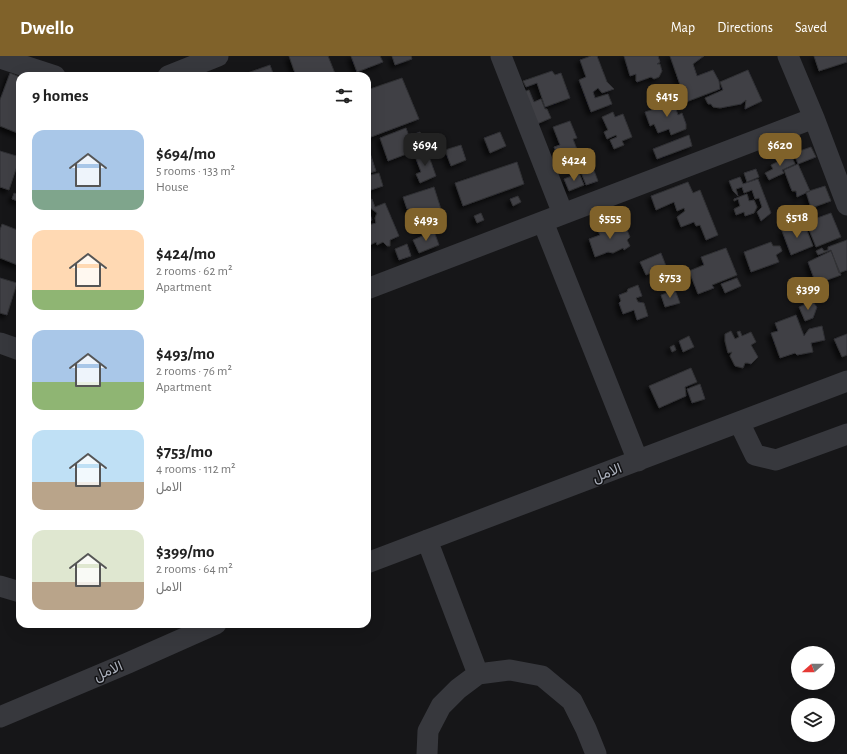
<!DOCTYPE html>
<meta charset="utf-8">
<style>
:root{--surface:#fff;--page:#f2f2f2;--text:#222;--muted:#767676;--accent:#80622a}
body{margin:0;font-family:"Alegreya Sans",Vazirmatn,sans-serif;background:var(--page);color:var(--text);height:100vh;display:flex;flex-direction:column;font-size:15px;white-space:nowrap}
*{box-sizing:border-box;margin:0}
p{font-size:13px;color:var(--muted)}
.icon{flex:none;width:22px;height:22px;fill:none;stroke:currentColor;stroke-width:2;stroke-linecap:round;stroke-linejoin:round}
.map{position:relative;flex:1;overflow:hidden}
.details{position:absolute;left:16px;top:16px;width:355px;height:556px;display:flex;flex-direction:column;background:var(--surface);border-radius:12px;box-shadow:0 4px 16px #0002}
.details>*{flex:none}
.needle{width:26px;rotate:249deg}
.controls{position:absolute;left:791px;top:590px;display:grid;gap:8px}
.controls a{display:grid;place-items:center;width:44px;height:44px;border-radius:50%;background:var(--surface);box-shadow:0 4px 16px #0002;font-size:20px}
.price{position:absolute;translate:-50% -34px;padding:0 9px;border-radius:8px;background:var(--accent);color:#fff;font-size:13px;line-height:26px;filter:drop-shadow(0 1px 2px #0008)}
.price::after{content:'';position:absolute;left:50%;top:24px;width:12px;height:9px;margin-left:-6px;background:inherit;clip-path:polygon(0 0,100% 0,50% 100%)}
.price.active{background:#222;color:#fff}
ul{padding:0;list-style:none}
li{display:flex;align-items:center;gap:12px;height:100px;padding:0 16px}
li span{display:grid;place-items:center;flex:none;width:112px;height:80px;border-radius:12px;color:#555}
li>.icon{margin-inline-start:auto}
span .icon{width:48px;height:48px;fill:#fffc;stroke-width:1}
li b{font-size:17px}
h2{display:flex;justify-content:space-between;align-items:center;height:48px;padding:0 16px;font-size:17px}
header{display:flex;align-items:center;gap:24px;box-sizing:border-box;height:56px;padding:0 20px;background:var(--accent);color:#fff}
header strong{font-size:19px}
nav{display:flex;gap:22px;margin-inline-start:auto;font-size:14px}
.map>svg:first-child{display:block}
.building{fill:#404145;stroke:#303034;filter:url(#shadow)}
.lines{fill:none;stroke-linecap:round;stroke-linejoin:round}
.minor{stroke:#37383d;stroke-width:21}
.labels{text-anchor:middle;dominant-baseline:central;stroke-width:3;stroke-linejoin:round;paint-order:stroke}
.street-label{font-size:15px;fill:#a8adb8;stroke:#111113}
</style>
<header>
<strong>Dwello</strong>
<nav><a>Map</a><a>Directions</a><a>Saved</a></nav>
</header>
<div class="map">
<svg width="847" height="698" viewBox="0 0 847 698">
<defs>
<filter id="shadow"><feDropShadow dx="-3.5" dy="3.5" stdDeviation="2" flood-color="#0009"/></filter>
</defs>
<rect width="100%" height="100%" fill="#161618"/>
<path class="building" d="M289,0H328L336,20H296Z
M351,0H380L383,6L357,16Z
M392,0H411L412,3L395,9Z
M591,0H597L607,26L614,33L602,37L598,32L593,36L595,42L608,38L612,48L591,56L579,24L586,21L580,4Z
M624,0H658L660,6L657,8H660L662,15L659,21L654,23L651,21L637,26L636,25V18L630,20Z
M670,0H704L693,8L697,20L713,14L719,25L720,33L686,46Z
M814,0H847V6L819,15Z
M270,9L274,20H239Z
M748,14L762,45L745,53L746,44L741,48L720,52L713,51L711,48H708L705,42L723,34L720,26Z
M552,15L555,19L561,17L570,42L545,51L537,27L526,31L523,25Z
M10,17L20,21V78L0,70V44Z
M402,22L419,63L371,81L367,72V34Z
M529,34L534,46L541,43L545,53H547L551,62L537,68L519,38Z
M672,41L678,59L682,57L686,68V73L671,79L669,73L658,77L654,68L650,70L645,56L658,52V46Z
M613,56L615,61L623,58L632,81L622,85L624,89L614,93L610,84L617,81L616,79L607,83L604,76L608,74L602,61Z
M570,65L577,82L573,83L580,101L564,107L562,110L554,91L560,89L553,71Z
M406,72L409,80L420,76L425,91L388,105L380,82Z
M500,76L506,90L490,97L484,82Z
M689,79L692,90L657,103L653,93Z
M461,89L466,104L451,110L445,94Z
M811,91L816,101L798,108L794,97Z
M369,94L376,115L367,118V95Z
M0,95L20,101L9,134L0,131Z
M427,95L436,120L420,127L416,118L421,116L415,100Z
M791,99L795,108L782,114L784,117L769,124L765,117L773,113L771,109Z
M517,106L524,128L463,150L455,127Z
M798,108L810,135L797,141L796,135H792L784,114Z
M593,112L598,125L586,129L581,116Z
M756,113L759,121L747,126L744,117Z
M379,117L383,130L368,135L367,120Z
M579,117L584,129L569,135L564,123Z
M740,121L743,128L758,123L771,157L761,165L757,156L762,151L759,142L755,143L752,134L744,137L742,131L736,133L738,140L733,135L729,125Z
M688,126L693,137L700,134L718,179L706,184L700,169L696,170L694,166L681,171L677,161L685,155L684,152L677,155L674,146L656,154L651,140Z
M825,130L831,145L811,152L806,136Z
M434,131L445,166L437,168L436,164L427,167L429,172L422,175L419,174L412,154L407,153L403,141Z
M14,137L20,139V146L12,143Z
M747,138L749,145L754,144L757,151L754,157L745,160L744,156L736,159L734,153L740,150L738,143L734,145V143Z
M518,140L521,146L513,150L510,143Z
M372,143L375,151L385,147L399,180L390,184V190H387L383,186L377,189L376,186L368,190L367,187V168L368,167L369,169L376,167L375,162L377,157L369,151L368,153L372,164L367,166V145Z
M481,157L484,164L477,167L474,160Z
M831,157L841,181L816,191L806,166Z
M622,167L625,175L627,174L630,181L627,184L630,190L624,194L623,192L613,197L608,196L595,201L589,183L600,179L598,175Z
M804,167L813,190L791,199L782,175Z
M2,168L20,175V210L0,202V174Z
M434,175L439,189L419,197L413,184Z
M847,184V214L839,217L831,194L818,199L816,195L822,192L824,195L828,194V191Z
M771,186L773,190H780L782,195L776,199L779,206L751,216L744,196Z
M407,188L411,200L399,204L395,193Z
M726,192L737,219L712,229L714,232L698,238L689,215L704,209L701,201Z
M831,195L841,219L816,228L808,206Z
M661,197L666,210L646,219L640,206Z
M0,222L17,227L7,259L0,257Z
M737,222L741,230L725,237L721,228Z
M638,229L642,240L636,242L638,246L644,247L648,260L637,264L634,254L623,258L619,247L621,245L619,239L627,236L628,233Z
M675,234L680,247L665,251L661,239Z
M812,245L817,251L813,262L805,265L799,251Z
M796,259L804,280L809,273L822,270L825,284L811,287L813,296L797,299L795,297L780,302L771,277L778,275L775,267Z
M731,275L735,283L739,281L737,276L740,275L742,280L751,276L756,286L751,289L758,301L751,308L748,307H745L743,312L735,310L730,300L732,296L728,297L725,285V278Z
M847,278V299L842,301L834,283Z
M689,280L694,291L683,296L679,285Z
M674,289L676,294L672,296L670,291Z
M691,312L697,326L685,331L686,340L659,352L649,330Z
M700,328L705,343L692,347L687,333Z"/>
<g class="lines">
<path class="minor" d="M501,0L563,158
M788,0L814,62L847,149
M0,2L55,20
M168,20L218,0
M543,166L638,405
M367,233L814,62
M0,287L20,294
M739,366L755,399L776,404L847,378
M427,484L478,618
M367,507L847,325
M0,530L20,536
M0,661L128,607L216,568
M427,698L428,675L441,650L458,633L478,618L510,614L542,620L572,645L586,673L596,698"/>
</g>
<g class="labels">
<g class="street-label">
<text transform="translate(607 417) rotate(-21)">الامل</text>
<text transform="translate(108 615) rotate(-23)">الامل</text>
</g>
</g>
</svg>
<div class="controls">
<a><svg class="needle" viewBox="-14 -14 28 28"><path d="M0-13l5 13h-10z" fill="#e53935"/><path d="M0 13l5-13h-10z" fill="#767676"/></svg></a>
<a><svg class="icon" aria-label="layers" viewBox="0 0 24 24"><path d="M12 4l9 5-9 5-9-5zM3 14l9 5 9-5"/></svg></a>
</div>
<b class="price" style="left:667px;top:62px">$415</b>
<b class="price active" style="left:425px;top:111px">$694</b>
<b class="price" style="left:780px;top:111px">$620</b>
<b class="price" style="left:574px;top:126px">$424</b>
<b class="price" style="left:797px;top:183px">$518</b>
<b class="price" style="left:610px;top:184px">$555</b>
<b class="price" style="left:426px;top:186px">$493</b>
<b class="price" style="left:670px;top:243px">$753</b>
<b class="price" style="left:808px;top:255px">$399</b>
<section class="details">
<h2>9 homes<svg class="icon" aria-label="filters" viewBox="0 0 24 24"><path d="M4 7h16M4 17h16"/><circle cx="9" cy="7" r="2"/><circle cx="15" cy="17" r="2"/></svg></h2>
<ul>
<li><span style="background:linear-gradient(#a9c7e8 75%,#7fa58c 0)"><svg class="icon" aria-label="home" viewBox="0 0 24 24"><path d="M3 11l9-7 9 7M6 9v11h12V9"/></svg></span><div><b>$694/mo</b><p>5 rooms · 133 m²</p><p>House</p></div></li>
<li><span style="background:linear-gradient(#ffd9b3 75%,#8fb573 0)"><svg class="icon" aria-label="home" viewBox="0 0 24 24"><path d="M3 11l9-7 9 7M6 9v11h12V9"/></svg></span><div><b>$424/mo</b><p>2 rooms · 62 m²</p><p>Apartment</p></div></li>
<li><span style="background:linear-gradient(#a9c7e8 65%,#8fb573 0)"><svg class="icon" aria-label="home" viewBox="0 0 24 24"><path d="M3 11l9-7 9 7M6 9v11h12V9"/></svg></span><div><b>$493/mo</b><p>2 rooms · 76 m²</p><p>Apartment</p></div></li>
<li><span style="background:linear-gradient(#bfe0f5 65%,#b9a48a 0)"><svg class="icon" aria-label="home" viewBox="0 0 24 24"><path d="M3 11l9-7 9 7M6 9v11h12V9"/></svg></span><div><b>$753/mo</b><p>4 rooms · 112 m²</p><p>الامل</p></div></li>
<li><span style="background:linear-gradient(#dfe7d0 65%,#b9a48a 0)"><svg class="icon" aria-label="home" viewBox="0 0 24 24"><path d="M3 11l9-7 9 7M6 9v11h12V9"/></svg></span><div><b>$399/mo</b><p>2 rooms · 64 m²</p><p>الامل</p></div></li>
</ul>
</section>
</div>
